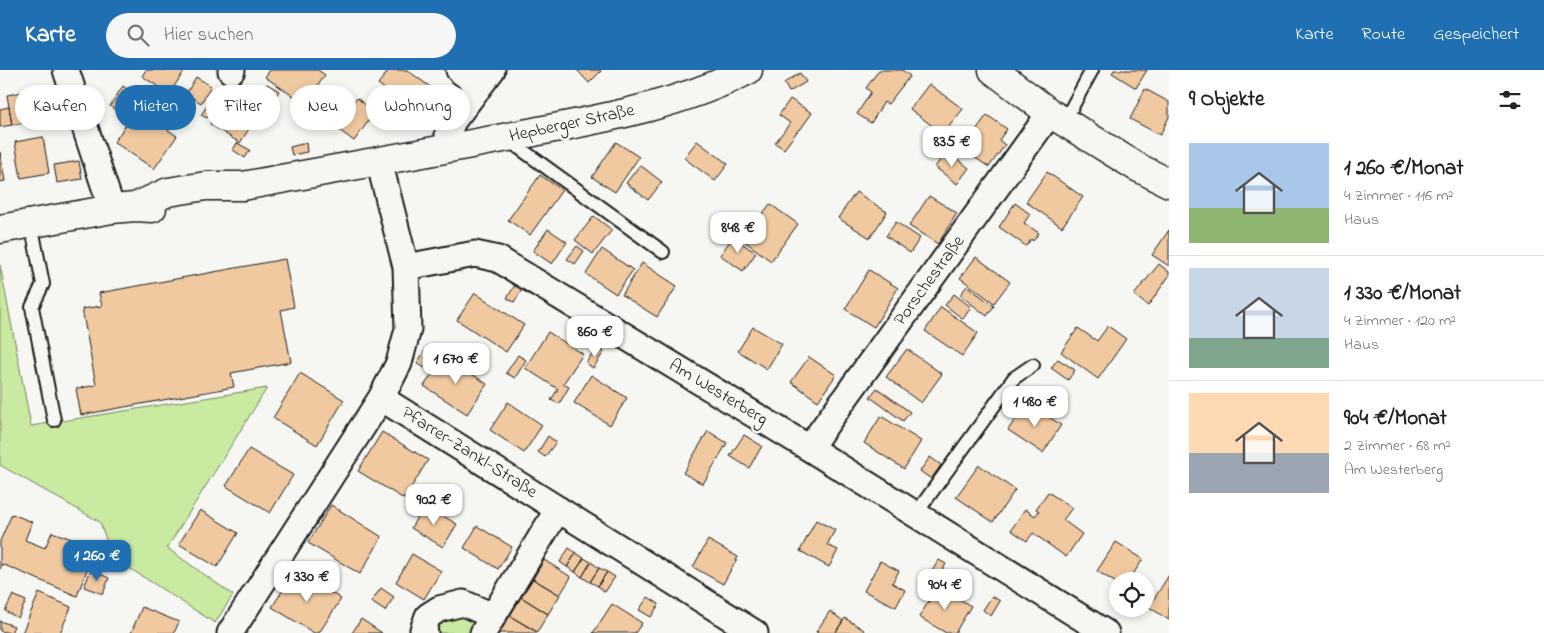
<!DOCTYPE html>
<html lang="de">
<meta charset="utf-8">
<style>
:root{--surface:#fff;--page:#f6f6f6;--text:#222;--muted:#767676;--line:#e0e0e0;--accent:#1f6fb2}
body{margin:0;font-family:"Indie Flower",sans-serif;background:var(--page);color:var(--text);height:100vh;display:flex;flex-direction:column;font-size:19px;white-space:nowrap}
*{box-sizing:border-box;margin:0}
p{font-size:16px;color:var(--muted)}
.icon{flex:none;width:28px;height:28px;fill:none;stroke:currentColor;stroke-width:2;stroke-linecap:round;stroke-linejoin:round}
.map{position:relative;flex:1;overflow:hidden}
.side{display:flex;flex-direction:column;background:var(--surface);width:375px}
.side>*{flex:none}
.hud{position:absolute;left:15px;top:15px;width:475px;height:45px;display:flex;gap:10px}
.fabs{position:absolute;left:1109px;top:502px;display:grid;gap:10px}
.fabs a{display:grid;place-items:center;width:45px;height:45px;border-radius:50%;background:var(--surface);box-shadow:0 2px 8px #0003;font-size:25px}
.price{position:absolute;translate:-50% -42px;padding:0 11px;border-radius:10px;background:#fff;color:#222;font-size:16px;line-height:32px;filter:drop-shadow(0 1px 2px #0008)}
.price::after{content:'';position:absolute;left:50%;top:30px;width:15px;height:11px;margin-left:-8px;background:inherit;clip-path:polygon(0 0,100% 0,50% 100%)}
.price.selected{background:var(--accent);color:#fff}
ul{padding:0;list-style:none}
li{display:flex;align-items:center;gap:15px;height:125px;padding:0 20px}
li+li{border-top:1px solid var(--line)}
li span{display:grid;place-items:center;flex:none;width:140px;height:100px;border-radius:0px;color:#555}
li>.icon{margin-inline-start:auto}
span .icon{width:60px;height:60px;fill:#fffc;stroke-width:1}
li b{font-size:21px}
h2{display:flex;justify-content:space-between;align-items:center;height:60px;padding:0 20px;font-size:21px}
.chip{padding:0 18px;border-radius:22px;background:var(--surface);box-shadow:0 2px 8px #0003;font-size:18px;line-height:45px}
.chip.selected{background:var(--accent);color:#fff}
header{display:flex;align-items:center;gap:30px;box-sizing:border-box;height:70px;padding:0 25px;background:var(--accent);color:#fff}
header strong{font-size:24px}
nav{display:flex;gap:28px;margin-inline-start:auto;font-size:18px}
.search{width:350px;height:45px;background:var(--page);display:flex;align-items:center;gap:12px;box-sizing:border-box;padding:0 18px;border-radius:28px;color:var(--muted);font-size:19px}
main{display:flex;flex:1;min-height:0}
.map>svg:first-child{display:block}
.green{fill:#cae9a1;stroke:#73825e}
.building{fill:#f0c9a0;stroke:#1c1c1c}
.lines{fill:none;stroke-linecap:round;stroke-linejoin:round}
.service-casing{stroke:#1c1c1c;stroke-width:16}
.minor-casing{stroke:#1c1c1c;stroke-width:29}
.tertiary-casing{stroke:#1c1c1c;stroke-width:31}
.service{stroke:#f6f6f2;stroke-width:12}
.minor{stroke:#f6f6f2;stroke-width:25}
.tertiary{stroke:#f6f6f2;stroke-width:28}
.labels{text-anchor:middle;dominant-baseline:central;stroke-width:5;stroke-linejoin:round;paint-order:stroke}
.street-label{font-size:18px;fill:#1c1c1c;stroke:#f6f6f2}
</style>
<header>
<strong>Karte</strong>
<div class="search"><svg class="icon" aria-label="search" viewBox="0 0 24 24"><circle cx="10" cy="10" r="6"/><path d="M15 15l6 6"/></svg>Hier suchen</div>
<nav><a>Karte</a><a>Route</a><a>Gespeichert</a></nav>
</header>
<main>
<div class="map">
<svg width="1169" height="563" viewBox="0 0 1169 563">
<rect width="100%" height="100%" fill="#f6f6f2"/>
<filter id="ink" filterUnits="userSpaceOnUse"><feTurbulence type="fractalNoise" baseFrequency=".02" numOctaves="2"/><feDisplacementMap in="SourceGraphic" scale="10" xChannelSelector="R" yChannelSelector="G"/><feConvolveMatrix kernelMatrix="1 2 1 2 8 2 1 2 1" color-interpolation-filters="sRGB"/></filter>
<g filter="url(#ink)">
<path class="green" d="M0,195L31,356L267,318L167,478L233,525L215,553L112,487L100,452L0,395Z
M467,542L479,550L470,563H440L433,558L438,549Z"/>
<path class="building" d="M146,0H185L169,24L142,6Z
M270,0H318L325,5L305,34L265,7Z
M389,0H407L440,24L423,47L378,14Z
M577,0H600L601,1L589,13Z
M879,0H902L910,6L888,34L884,32L871,53L857,44L871,22L866,18Z
M1114,0H1147L1136,18L1112,3Z
M800,3L806,12L789,22L784,13Z
M196,7L211,16L201,33L186,24Z
M267,14L279,21L272,32L260,25Z
M929,14L963,39L943,64L910,39Z
M123,16L138,27L125,46L110,36Z
M1145,19L1169,32V47L1160,65L1130,49Z
M34,20L39,51L12,55L7,25Z
M217,21L223,25L207,48L201,45Z
M229,24L259,43L240,73L210,54Z
M357,28L375,42L354,71L335,57Z
M790,29L812,43L800,60L799,59L784,79L775,73L790,53L779,45Z
M9,37L12,55L0,57V39Z
M137,39L177,66L154,99L114,72Z
M987,45L1007,59L999,70L1005,75L989,97L962,79Z
M43,67L49,103L21,108L15,72Z
M697,71L728,94L715,111L684,88Z
M616,72L639,87L615,122L592,107Z
M237,73L250,80L245,88L233,80Z
M306,73L307,82L292,85L290,77Z
M947,81L969,98L957,114L935,97Z
M0,82L5,111L0,112Z
M79,91L82,109L57,113L54,95Z
M640,95L662,112L648,130L626,113Z
M1047,102L1083,127L1062,157L1026,132Z
M540,105L562,120L530,165L508,150Z
M856,122L887,142L870,168L838,148Z
M929,126L957,143L938,174L909,156Z
M1015,133L1030,144L1024,153L1039,163L1033,171L1031,169L1026,176L999,157Z
M770,134L798,154L771,191L743,170Z
M594,146L612,160L593,184L575,170Z
M896,152L920,168L910,183L886,166Z
M548,159L567,172L552,194L533,181Z
M1169,160V196L1152,185Z
M733,167L756,183L743,201L720,185Z
M577,176L584,181L575,194L567,189Z
M602,179L633,200L616,224L586,204Z
M976,187L1010,212L994,233L960,208Z
M285,189L294,237L281,240L291,292L231,303L234,317L81,345L76,319L96,315L82,239L102,236L99,223Z
M642,193L677,216L657,247L622,225Z
M1159,194L1169,202V206L1148,236L1134,225Z
M869,200L898,218L874,257L845,239Z
M517,212L524,217L514,232L507,228Z
M967,216L994,236L987,246L960,225Z
M475,223L524,255L506,282L457,250Z
M954,224L971,237L963,249L945,235Z
M941,237L978,263L962,286L925,261Z
M1108,256L1126,269L1098,309L1061,282L1078,258L1097,271Z
M753,257L782,274L767,299L738,281Z
M548,262L583,284L563,314L569,317L559,334L551,330L558,319L525,298Z
M428,276L439,283L428,300L417,293Z
M596,278L604,282L593,298L586,293Z
M907,279L942,304L921,333L886,307Z
M518,285L526,290L515,308L506,303Z
M444,286L487,314L467,344L424,316Z
M809,287L836,305L818,331L791,312Z
M1058,289L1075,300L1068,310L1051,298Z
M300,303L344,330L317,375L273,348Z
M591,305L627,328L610,355L574,333Z
M877,318L910,342L903,351L870,327Z
M508,332L542,355L524,383L490,360Z
M1027,332L1061,355L1043,383L1008,360Z
M881,346L921,371L904,399L864,373Z
M708,361L727,373L703,414L683,403Z
M382,362L428,390L404,429L358,401Z
M744,365L762,376L749,398L730,386Z
M548,366L556,372L545,387L538,382Z
M249,379L293,405L270,443L226,416Z
M930,387L941,395L931,409L920,401Z
M979,395L1015,420L993,452L956,427Z
M1048,422L1072,438L1063,450L1082,464L1066,487L1033,463L1027,471L1011,460L1025,439L1035,446L1039,441L1036,439Z
M331,435L382,467L360,504L308,473Z
M424,435L457,454L443,477L411,458Z
M200,440L238,463L217,497L179,474Z
M12,444L32,452L25,470L45,478L52,462L72,469L65,488L88,497L77,526L2,494L0,499V471Z
M816,450L835,460L827,475L838,480L829,497L800,481Z
M477,456L512,477L498,499L464,478Z
M708,470L738,487L723,514L693,497Z
M1116,472L1143,489L1130,509L1134,511H1118V514L1097,501Z
M569,478L576,483L567,497L560,492Z
M576,483L584,488L575,502L567,497Z
M412,484L441,501L424,529L396,512Z
M584,488L591,492L582,507L575,502Z
M544,490L571,507L560,525L533,509Z
M939,490L946,494L937,508L930,504Z
M880,491L899,501L892,513L905,520L896,537L864,521Z
M591,492L599,498L590,512L582,507Z
M599,498L607,502L598,516L590,512Z
M91,500L109,508L103,524L84,517Z
M296,500L341,529L319,563H314L272,537Z
M607,502L615,507L605,522L598,516Z
M1169,505V550L1149,537Z
M533,509L560,525L548,544L521,527Z
M938,516L971,536L955,563H946L919,547Z
M381,518L394,527L385,541L371,532Z
M39,523L71,537L60,563H22Z
M13,525L26,531L18,548L5,541Z
M992,526L1000,531L991,546L983,540Z
M521,527L548,544L537,562L510,546Z
M648,527L659,534L651,547L639,540Z
M612,534L642,553L635,563H593Z
M142,537L179,552L174,563H131Z
M830,541L843,551L835,563H819L816,562Z
M510,546L537,562V563H499Z
M845,548L864,560L862,563H835Z
M361,549L382,563H352Z
M0,551L14,556L11,563L0,561Z"/>
<g class="lines">
<defs>
<path id="service" d="M1064,52L1092,0
M507,69L663,182
M31,153L43,214L32,237L54,350
M915,445L1014,308L1033,295"/>
<path id="minor" d="M66,0L112,139
M459,0L479,16
M231,1L232,0
M448,78V62L453,51L492,0
M406,197L475,184L498,189L809,378L1106,563
M381,328L755,563
M809,378L1050,43
M230,563L381,328L399,293L408,259L406,197L379,91
M425,563L423,560L428,546L439,539L463,533L493,546
M483,563L558,439"/>
<path id="tertiary" d="M993,0L1050,43L1137,97L1169,113
M135,137L168,122L206,116H243C340,98 437,81 534,62C606,48 682,34 748,0
M0,159L112,139L135,137L152,138"/>
</defs>
<use href="#service" class="service-casing"/>
<use href="#minor" class="minor-casing"/>
<use href="#tertiary" class="tertiary-casing"/>
<use href="#service" class="service"/>
<use href="#minor" class="minor"/>
<use href="#tertiary" class="tertiary"/>
</g>
</g>
<g class="labels">
<g class="street-label">
<text transform="translate(572 54) rotate(-12)">Hepberger Straße</text>
<text transform="translate(930 211) rotate(-54)">Porschestraße</text>
<text transform="translate(718 323) rotate(31)">Am Westerberg</text>
<text transform="translate(469 383) rotate(32)">Pfarrer-Zankl-Straße</text>
</g>
</g>
</svg>
<div class="fabs">
<a><svg class="icon" aria-label="locate" viewBox="0 0 24 24"><circle cx="12" cy="12" r="6"/><path d="M12 2v4M12 18v4M2 12h4M18 12h4"/></svg></a>
</div>
<b class="price" style="left:952px;top:98px">835 €</b>
<b class="price" style="left:738px;top:184px">848 €</b>
<b class="price" style="left:595px;top:288px">860 €</b>
<b class="price" style="left:456px;top:315px">1 670 €</b>
<b class="price" style="left:1035px;top:358px">1 480 €</b>
<b class="price" style="left:434px;top:456px">902 €</b>
<b class="price selected" style="left:97px;top:512px">1 260 €</b>
<b class="price" style="left:307px;top:533px">1 330 €</b>
<b class="price" style="left:945px;top:541px">904 €</b>
<div class="hud">
<a class="chip">Kaufen</a>
<a class="chip selected">Mieten</a>
<a class="chip">Filter</a>
<a class="chip">Neu</a>
<a class="chip">Wohnung</a>
</div>
</div>
<section class="side">
<h2>9 Objekte<svg class="icon" aria-label="filters" viewBox="0 0 24 24"><path d="M4 7h16M4 17h16"/><circle cx="9" cy="7" r="2"/><circle cx="15" cy="17" r="2"/></svg></h2>
<ul>
<li><span style="background:linear-gradient(#a9c7e8 65%,#8fb573 0)"><svg class="icon" aria-label="home" viewBox="0 0 24 24"><path d="M3 11l9-7 9 7M6 9v11h12V9"/></svg></span><div><b>1 260 €/Monat</b><p>4 Zimmer · 116 m²</p><p>Haus</p></div></li>
<li><span style="background:linear-gradient(#c9d6e8 70%,#7fa58c 0)"><svg class="icon" aria-label="home" viewBox="0 0 24 24"><path d="M3 11l9-7 9 7M6 9v11h12V9"/></svg></span><div><b>1 330 €/Monat</b><p>4 Zimmer · 120 m²</p><p>Haus</p></div></li>
<li><span style="background:linear-gradient(#ffd9b3 60%,#9aa5b1 0)"><svg class="icon" aria-label="home" viewBox="0 0 24 24"><path d="M3 11l9-7 9 7M6 9v11h12V9"/></svg></span><div><b>904 €/Monat</b><p>2 Zimmer · 68 m²</p><p>Am Westerberg</p></div></li>
</ul>
</section>
</main>
